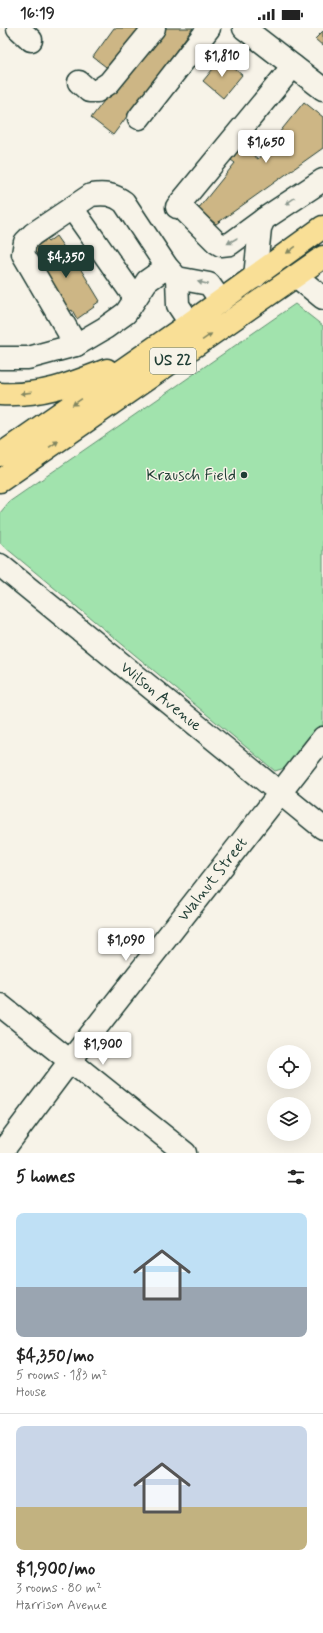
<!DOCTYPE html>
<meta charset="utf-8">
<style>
:root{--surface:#fff;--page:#f2f2f2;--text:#222;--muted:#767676;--line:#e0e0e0;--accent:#1f3d34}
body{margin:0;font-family:Mynerve,sans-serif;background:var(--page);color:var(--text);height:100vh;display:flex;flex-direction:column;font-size:15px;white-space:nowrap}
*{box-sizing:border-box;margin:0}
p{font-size:13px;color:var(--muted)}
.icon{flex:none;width:22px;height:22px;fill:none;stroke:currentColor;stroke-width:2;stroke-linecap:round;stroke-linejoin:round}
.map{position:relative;height:1125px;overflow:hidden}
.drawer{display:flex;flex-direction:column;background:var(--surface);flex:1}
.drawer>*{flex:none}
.tools{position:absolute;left:267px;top:1017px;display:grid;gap:8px}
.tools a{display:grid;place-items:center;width:44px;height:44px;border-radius:50%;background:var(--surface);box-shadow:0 4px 16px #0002;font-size:20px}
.price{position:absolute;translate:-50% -34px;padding:0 9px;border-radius:4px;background:#fff;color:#222;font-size:13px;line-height:26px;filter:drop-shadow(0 1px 2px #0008)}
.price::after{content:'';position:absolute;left:50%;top:24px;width:12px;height:9px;margin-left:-6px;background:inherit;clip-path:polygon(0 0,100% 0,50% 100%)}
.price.active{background:var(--accent);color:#fff}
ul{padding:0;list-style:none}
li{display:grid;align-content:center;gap:8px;height:212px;padding:0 16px}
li+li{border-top:1px solid var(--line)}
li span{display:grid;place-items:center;height:124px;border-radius:8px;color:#555}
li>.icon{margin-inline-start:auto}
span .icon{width:72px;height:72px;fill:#fffc;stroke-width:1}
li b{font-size:17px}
h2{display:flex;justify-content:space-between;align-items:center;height:48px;padding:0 16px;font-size:17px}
.status{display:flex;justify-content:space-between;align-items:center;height:28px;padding:0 20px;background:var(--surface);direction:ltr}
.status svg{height:11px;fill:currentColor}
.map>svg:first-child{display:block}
.green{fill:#a1e3ad;stroke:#609070}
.building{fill:#cdb685;stroke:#1f3d34}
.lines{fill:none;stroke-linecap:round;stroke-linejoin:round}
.minor-casing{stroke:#1f3d34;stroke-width:25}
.highway-casing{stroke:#1f3d34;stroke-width:25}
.minor{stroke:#f7f3e8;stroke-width:22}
.highway{stroke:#f9df96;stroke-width:22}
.oneway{fill:#8b988e}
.oneway2{fill:#818660}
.poi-dot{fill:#1f3d34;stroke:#f7f3e8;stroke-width:1.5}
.labels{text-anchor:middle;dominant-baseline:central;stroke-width:3;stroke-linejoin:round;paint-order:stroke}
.shield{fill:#f7f3e8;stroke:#60746a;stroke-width:1}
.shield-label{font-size:15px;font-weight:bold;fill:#1f3d34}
.poi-label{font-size:16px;fill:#1f3d34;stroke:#f7f3e8;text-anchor:end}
.street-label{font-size:16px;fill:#1f3d34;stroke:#f7f3e8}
</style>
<div class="status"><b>16:19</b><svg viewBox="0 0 49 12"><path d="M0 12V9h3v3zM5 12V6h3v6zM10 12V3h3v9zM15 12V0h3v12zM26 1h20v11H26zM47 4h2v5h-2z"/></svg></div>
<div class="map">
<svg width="323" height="1125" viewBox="0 0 323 1125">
<rect width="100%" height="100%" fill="#f7f3e8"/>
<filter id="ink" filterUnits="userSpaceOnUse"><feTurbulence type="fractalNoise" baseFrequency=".025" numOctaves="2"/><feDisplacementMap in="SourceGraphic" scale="8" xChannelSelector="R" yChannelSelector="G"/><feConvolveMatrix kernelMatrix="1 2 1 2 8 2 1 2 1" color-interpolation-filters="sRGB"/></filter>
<g filter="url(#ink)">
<path class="green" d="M295,276L323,298V707L291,738L275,743L0,515V485L9,474Z"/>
<path class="building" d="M114,0H147L114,45L93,29Z
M159,0H193L113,107L91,90Z
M323,3V18L315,11Z
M222,30L242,47L223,70L203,53Z
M304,74L323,89V120L216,196L198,181L235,135L231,132L242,118L258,131Z
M56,208L79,241L80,240L100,273L93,278L94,279L77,291L72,282L64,287L51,268L58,263L31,222L46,212L48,214Z"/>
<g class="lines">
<defs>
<g id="minor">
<path d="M18,0L31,12"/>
<path d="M244,0L323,61"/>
<path d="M79,54L89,63H97L109,55L154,0"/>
<path d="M139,90L209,0"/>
<path d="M179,177L216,214L221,217L230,216L264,191"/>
<path d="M177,179L293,38"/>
<path d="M72,180L135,270"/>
<path d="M296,248L323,270"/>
<path d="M255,249L260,200L264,191L323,152"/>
<path d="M177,250L178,277L190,295"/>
<path d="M76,317L105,300L126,285L147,253L167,239"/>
<path d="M0,330H28L76,317L23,226L25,214L33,206L91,167C104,165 113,166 124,174L167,239L177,250L209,256L221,273"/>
<path id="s1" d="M0,537L323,800"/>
<path d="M0,977L185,1125"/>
<path id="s2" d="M1,1125L70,1033L323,710"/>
</g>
<path id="highway" d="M0,366C41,368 69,357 107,342
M0,427L190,295L323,199
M0,453L323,229"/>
</defs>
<use href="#minor" class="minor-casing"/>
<use href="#highway" class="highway-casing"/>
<use href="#minor" class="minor"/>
<use href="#highway" class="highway"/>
</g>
<defs><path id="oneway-solid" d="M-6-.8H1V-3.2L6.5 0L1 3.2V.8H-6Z"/></defs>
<g class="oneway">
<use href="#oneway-solid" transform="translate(290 173) rotate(146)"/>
<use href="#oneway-solid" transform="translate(232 213) rotate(150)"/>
<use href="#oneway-solid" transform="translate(203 255) rotate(-167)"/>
</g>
<g class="oneway2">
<use href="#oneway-solid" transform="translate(291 222) rotate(144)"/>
<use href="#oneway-solid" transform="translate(207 309) rotate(-35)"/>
<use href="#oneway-solid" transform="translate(26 365) rotate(173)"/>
<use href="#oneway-solid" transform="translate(77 374) rotate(145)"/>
<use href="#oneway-solid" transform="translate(54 416) rotate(-35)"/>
</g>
</g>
<circle class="poi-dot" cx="244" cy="447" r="4"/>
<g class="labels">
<rect class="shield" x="150" y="320" width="46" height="26" rx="3"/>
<g class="shield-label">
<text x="173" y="333">US 22</text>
</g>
<g class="poi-label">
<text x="236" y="447">Krausch Field</text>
</g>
<g class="street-label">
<text stroke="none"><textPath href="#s1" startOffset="208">Wilson Avenue</textPath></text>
<text stroke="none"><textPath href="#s2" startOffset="346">Walnut Street</textPath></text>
</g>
</g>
</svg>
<div class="tools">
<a><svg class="icon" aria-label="locate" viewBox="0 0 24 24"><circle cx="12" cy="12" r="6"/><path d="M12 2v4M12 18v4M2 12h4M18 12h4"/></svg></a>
<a><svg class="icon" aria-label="layers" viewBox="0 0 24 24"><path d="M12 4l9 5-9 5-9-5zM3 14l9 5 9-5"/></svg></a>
</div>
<b class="price" style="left:222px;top:50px">$1,810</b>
<b class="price" style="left:266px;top:136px">$1,650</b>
<b class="price active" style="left:66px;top:251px">$4,350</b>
<b class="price" style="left:126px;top:934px">$1,090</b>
<b class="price" style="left:103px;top:1038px">$1,900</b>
</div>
<section class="drawer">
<h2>5 homes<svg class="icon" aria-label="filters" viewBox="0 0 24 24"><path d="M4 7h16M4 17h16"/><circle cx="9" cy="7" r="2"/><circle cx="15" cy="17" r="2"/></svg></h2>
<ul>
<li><span style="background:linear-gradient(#bfe0f5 60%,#9aa5b1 0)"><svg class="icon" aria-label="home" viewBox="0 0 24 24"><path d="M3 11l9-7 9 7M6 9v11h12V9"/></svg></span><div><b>$4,350/mo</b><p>5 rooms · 183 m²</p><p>House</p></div></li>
<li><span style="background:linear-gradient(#c9d6e8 65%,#c2b280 0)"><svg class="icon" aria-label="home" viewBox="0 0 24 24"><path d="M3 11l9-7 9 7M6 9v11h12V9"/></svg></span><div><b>$1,900/mo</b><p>3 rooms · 80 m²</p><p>Harrison Avenue</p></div></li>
</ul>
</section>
